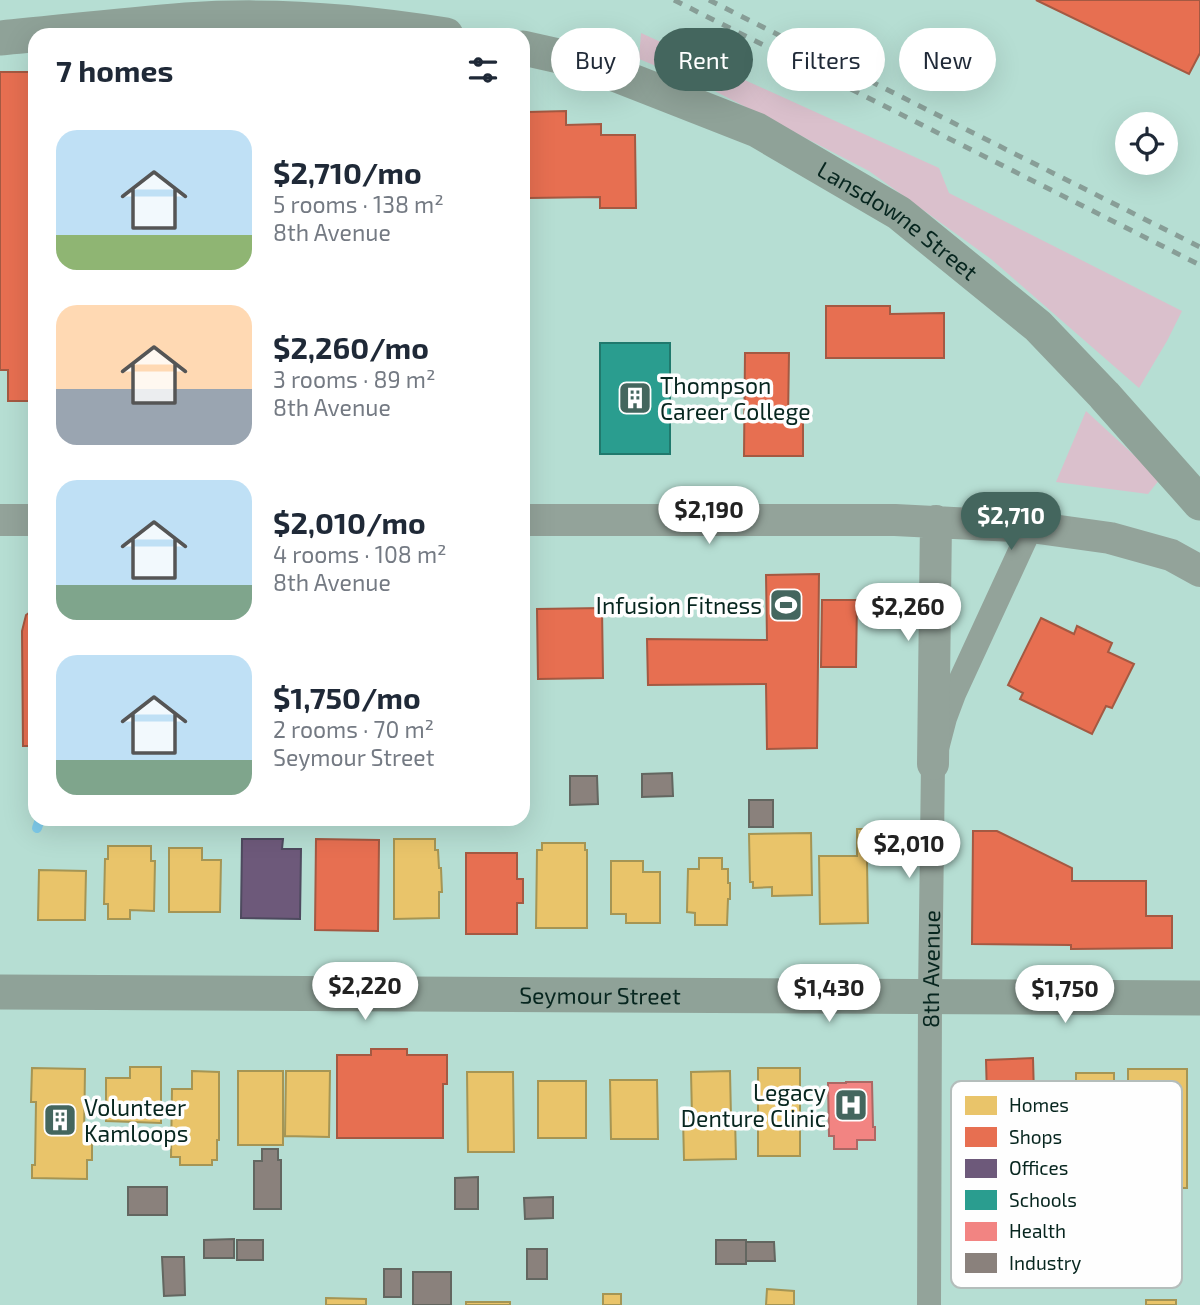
<!DOCTYPE html>
<meta charset="utf-8">
<style>
:root{--surface:#fff;--page:#f6f6f7;--text:#1f2937;--muted:#747a83;--accent:#44665e}
body{margin:0;font-family:"Exo 2",sans-serif;background:var(--page);color:var(--text);height:100vh;display:flex;flex-direction:column;font-size:26px;white-space:nowrap}
*{box-sizing:border-box;margin:0}
p{font-size:23px;color:var(--muted)}
.icon{flex:none;width:38px;height:38px;fill:none;stroke:currentColor;stroke-width:2;stroke-linecap:round;stroke-linejoin:round}
.map{position:relative;flex:1;overflow:hidden}
.panel{position:absolute;left:28px;top:28px;width:502px;height:798px;display:flex;flex-direction:column;background:var(--surface);border-radius:21px;box-shadow:0 7px 28px #0002}
.panel>*{flex:none}
.guide{position:absolute;left:551px;top:28px;width:542px;height:63px;display:flex;gap:14px}
.fabs{position:absolute;left:1115px;top:112px;display:grid;gap:14px}
.fabs a{display:grid;place-items:center;width:63px;height:63px;border-radius:50%;background:var(--surface);box-shadow:0 7px 28px #0002;font-size:35px}
.price{position:absolute;translate:-50% -60px;padding:0 16px;border-radius:24px;background:#fff;color:#222;font-size:23px;line-height:46px;filter:drop-shadow(0 2px 4px #0008)}
.price::after{content:'';position:absolute;left:50%;top:42px;width:21px;height:16px;margin-left:-10px;background:inherit;clip-path:polygon(0 0,100% 0,50% 100%)}
.price.on{background:var(--accent);color:#fff}
ul{padding:0;list-style:none}
li{display:flex;align-items:center;gap:21px;height:175px;padding:0 28px}
li span{display:grid;place-items:center;flex:none;width:196px;height:140px;border-radius:21px;color:#555}
li>.icon{margin-inline-start:auto}
span .icon{width:84px;height:84px;fill:#fffc;stroke-width:1}
li b{font-size:30px}
h2{display:flex;justify-content:space-between;align-items:center;height:84px;padding:0 28px;font-size:30px}
.chip{padding:0 24px;border-radius:32px;background:var(--surface);box-shadow:0 7px 28px #0002;font-size:24px;line-height:63px}
.chip.on{background:var(--accent);color:#fff}
.map>svg:first-child{display:block}
.green{fill:#dac0cc}
.homes{fill:#e9c46a;stroke:#a59554;stroke-width:2}
.shops{fill:#e76f51;stroke:#a45942;stroke-width:2}
.offices{fill:#6d597a;stroke:#4e4a5f;stroke-width:2}
.schools{fill:#2a9d8f;stroke:#20796d;stroke-width:2}
.health{fill:#f28482;stroke:#ac6864;stroke-width:2}
.industry{fill:#8a817c;stroke:#636660;stroke-width:2}
.lines{fill:none;stroke-linecap:round;stroke-linejoin:round}
.stream{stroke:#7fccec;stroke-width:10}
.minor{stroke:#93a39a;stroke-width:24}
.tertiary{stroke:#93a39a;stroke-width:32}
.secondary{stroke:#8fa298;stroke-width:35}
.rail{stroke:#889e97;stroke-width:5;stroke-dasharray:9 9;stroke-linecap:butt}
.labels{text-anchor:middle;dominant-baseline:central;stroke-width:7;stroke-linejoin:round;paint-order:stroke}
.street-label{font-size:23px;fill:#07261f;stroke:#fefefe}
.poi-label{font-size:23px;fill:#07261f;stroke:#fefefe;text-anchor:start}
.key{fill:#fefefe;stroke:#b4bdbb;stroke-width:2}
.key-label{font-size:19px;fill:#07261f}
</style>
<div class="map">
<svg width="1200" height="1305" viewBox="0 0 1200 1305">
<rect width="100%" height="100%" fill="#b6ded3"/>
<path class="green" d="M641,33L939,168L949,193L1182,311L1167,341L1139,388L991,259L869,171L705,86L639,59Z
M1086,411L1160,479L1148,494L1056,482Z"/>
<path class="homes" d="M857,829H889L890,860L867,861L868,923L820,924L819,856H857Z
M811,833L812,895L772,896V887L753,888V882H750L749,834Z
M394,839H435V850H438L439,868H441L442,892H439V918L394,919Z
M542,843H585V850H587V928H536L537,850H542Z
M108,846H151V861H155L154,911L130,910V919H108V904H104L105,859H108Z
M169,848H202V860H221L220,912H169Z
M699,858H722V869H728V883H730V899H728L727,925H695V913L687,912L688,869H699Z
M611,861H643V872H660V923H626V914H611Z
M39,870L86,871L85,920H38Z
M130,1067H161V1123L106,1121V1078H130Z
M32,1068L85,1069L84,1139H92V1160H87V1179L32,1178V1165H35L36,1102H31Z
M758,1068H800V1156H758Z
M1128,1069H1187V1188H1159V1112H1128Z
M192,1071L219,1072V1140H217V1160H212V1165H180V1157H171L172,1089H192Z
M238,1071H283V1145H238Z
M286,1071H330L329,1137L285,1136Z
M730,1071L731,1118H735L736,1159L684,1160L683,1118L692,1117L691,1072Z
M467,1072H513L514,1152H468Z
M1076,1073H1114V1133H1076V1123H1073V1090H1076Z
M610,1080H657L658,1139H611Z
M538,1081H586V1138H538Z
M767,1289L794,1291V1305H766Z
M603,1294H621V1305H603Z
M326,1298L366,1299V1305H326Z
M1146,1300H1176V1305H1146Z
M466,1302H510V1305H466Z"/>
<path class="shops" d="M1036,0H1200V53L1189,74Z
M0,72H35V401H8V370H0Z
M566,111V125L601,124V135H635L636,208H600V197L529,198L528,112Z
M826,306H890V314L944,313V358H826Z
M745,353H789L788,421H803V456H744Z
M819,574L817,748L767,749L766,684L648,685L647,639L767,640L766,575Z
M822,600H857L856,667H821Z
M602,608L603,678L538,679L537,609Z
M33,610H35V746H23L22,631L26,615Z
M1041,618L1074,634L1077,626L1112,643L1108,652L1134,664L1112,708L1106,706L1092,734L1020,699L1023,693L1008,685Z
M523,628H527L524,734H523Z
M973,831H997L1072,868V881H1146V916H1172V948L1071,949V945L972,944Z
M316,839L379,840L378,931L315,930Z
M466,853H517V879H523V903H517V934H466Z
M371,1049H407V1055H447V1084H443V1138H337V1055H371Z
M1033,1058L1036,1171L989,1172L986,1060Z"/>
<path class="offices" d="M242,839H283L282,849H301L300,919L241,918Z"/>
<path class="schools" d="M600,343H670V454H600Z"/>
<path class="health" d="M846,1082H872L873,1127H875V1140H857V1149H834V1136H829L828,1083H846Z"/>
<path class="industry" d="M672,773L673,796L642,797V774Z
M570,776H597L598,804L570,805Z
M749,800H773V827H749Z
M262,1149H278V1160H281V1209H254V1161H262Z
M478,1177V1209H455V1178Z
M128,1187H167V1215H128Z
M553,1197V1218L525,1219L524,1198Z
M234,1239V1258H204V1240Z
M237,1240H263V1260H237Z
M716,1240H746V1264H716Z
M746,1242H774L775,1261H746Z
M527,1249H547V1279H527Z
M162,1257H184L185,1295L164,1296Z
M384,1269H401V1297H384Z
M413,1272H451V1305H413Z"/>
<g class="lines">
<path class="stream" d="M37,828L40,819"/>
<path class="minor" id="s1" d="M929,1305L930,996L933,764L945,718L954,694L1031,527"/>
<path class="tertiary" d="M0,520H35
M523,520H895L1031,527L1110,538L1171,555L1200,571
M933,764L936,521"/>
<g class="secondary">
<path d="M0,38C62,32 124,25 186,20C272,14 360,21 446,35"/>
<path id="s2" d="M523,48L581,61L757,130L899,213L1038,326L1104,395L1200,503"/>
<path id="s3" d="M0,992L1200,998"/>
</g>
<path class="rail" d="M674,0L1200,265
M709,0L1200,247"/>
</g>
<defs>
<symbol id="building-square" viewBox="-11 -11 22 22"><rect x="-9" y="-9" width="18" height="18" rx="4" fill="#44665e" stroke="#fefefe"/><path d="M-4-6H4V6H1V3H-1V6H-4ZM-2.5-4.3h1.7v1.8h-1.7ZM.8-4.3h1.7v1.8H.8ZM-2.5-1h1.7V.8h-1.7ZM.8-1h1.7V.8H.8Z" fill="#fff"/></symbol>
<symbol id="stadium-square" viewBox="-11 -11 22 22"><rect x="-9" y="-9" width="18" height="18" rx="4" fill="#44665e" stroke="#fefefe"/><path d="M0-5a6.5 5 0 1 0 0 10a6.5 5 0 1 0 0-10ZM-3.5-1.8h7v3.6h-7Z" fill="#fff"/></symbol>
<symbol id="hospital-square" viewBox="-11 -11 22 22"><rect x="-9" y="-9" width="18" height="18" rx="4" fill="#44665e" stroke="#fefefe"/><path d="M-5-5h3v3.5h4V-5h3V5h-3V1.5h-4V5h-3Z" fill="#fff"/></symbol>
</defs>
<g fill-rule="evenodd">
<use href="#building-square" x="616" y="379" width="38" height="38"/>
<use href="#stadium-square" x="767" y="586" width="38" height="38"/>
<use href="#hospital-square" x="832" y="1086" width="38" height="38"/>
<use href="#building-square" x="41" y="1101" width="38" height="38"/>
</g>
<g class="labels">
<g class="street-label">
<text stroke="none"><textPath href="#s2" startOffset="416">Lansdowne Street</textPath></text>
<text stroke="none"><textPath href="#s1" startOffset="336">8th Avenue</textPath></text>
<text stroke="none"><textPath href="#s3" startOffset="600">Seymour Street</textPath></text>
</g>
<g class="poi-label">
<text x="660" y="385">Thompson<tspan x="660" dy="26">Career College</tspan></text>
<text x="762" y="605" text-anchor="end">Infusion Fitness</text>
<text x="826" y="1092" text-anchor="end">Legacy<tspan x="826" dy="26">Denture Clinic</tspan></text>
<text x="84" y="1107">Volunteer<tspan x="84" dy="26">Kamloops</tspan></text>
</g>
</g>
<rect x="951" y="1081" width="231" height="207" rx="10" class="key"/>
<rect x="965" y="1096" width="32" height="19" fill="#e9c46a"/>
<rect x="965" y="1127" width="32" height="20" fill="#e76f51"/>
<rect x="965" y="1159" width="32" height="19" fill="#6d597a"/>
<rect x="965" y="1190" width="32" height="20" fill="#2a9d8f"/>
<rect x="965" y="1222" width="32" height="19" fill="#f28482"/>
<rect x="965" y="1253" width="32" height="20" fill="#8a817c"/>
<g class="key-label">
<text x="1009" y="1112">Homes</text>
<text x="1009" y="1144">Shops</text>
<text x="1009" y="1175">Offices</text>
<text x="1009" y="1207">Schools</text>
<text x="1009" y="1238">Health</text>
<text x="1009" y="1270">Industry</text>
</g>
</svg>
<div class="fabs">
<a><svg class="icon" aria-label="locate" viewBox="0 0 24 24"><circle cx="12" cy="12" r="6"/><path d="M12 2v4M12 18v4M2 12h4M18 12h4"/></svg></a>
</div>
<b class="price" style="left:709px;top:546px">$2,190</b>
<b class="price on" style="left:1011px;top:552px">$2,710</b>
<b class="price" style="left:908px;top:643px">$2,260</b>
<b class="price" style="left:909px;top:880px">$2,010</b>
<b class="price" style="left:365px;top:1022px">$2,220</b>
<b class="price" style="left:829px;top:1024px">$1,430</b>
<b class="price" style="left:1065px;top:1025px">$1,750</b>
<div class="guide">
<a class="chip">Buy</a>
<a class="chip on">Rent</a>
<a class="chip">Filters</a>
<a class="chip">New</a>
</div>
<section class="panel">
<h2>7 homes<svg class="icon" aria-label="filters" viewBox="0 0 24 24"><path d="M4 7h16M4 17h16"/><circle cx="9" cy="7" r="2"/><circle cx="15" cy="17" r="2"/></svg></h2>
<ul>
<li><span style="background:linear-gradient(#bfe0f5 75%,#8fb573 0)"><svg class="icon" aria-label="home" viewBox="0 0 24 24"><path d="M3 11l9-7 9 7M6 9v11h12V9"/></svg></span><div><b>$2,710/mo</b><p>5 rooms · 138 m²</p><p>8th Avenue</p></div></li>
<li><span style="background:linear-gradient(#ffd9b3 60%,#9aa5b1 0)"><svg class="icon" aria-label="home" viewBox="0 0 24 24"><path d="M3 11l9-7 9 7M6 9v11h12V9"/></svg></span><div><b>$2,260/mo</b><p>3 rooms · 89 m²</p><p>8th Avenue</p></div></li>
<li><span style="background:linear-gradient(#bfe0f5 75%,#7fa58c 0)"><svg class="icon" aria-label="home" viewBox="0 0 24 24"><path d="M3 11l9-7 9 7M6 9v11h12V9"/></svg></span><div><b>$2,010/mo</b><p>4 rooms · 108 m²</p><p>8th Avenue</p></div></li>
<li><span style="background:linear-gradient(#bfe0f5 75%,#7fa58c 0)"><svg class="icon" aria-label="home" viewBox="0 0 24 24"><path d="M3 11l9-7 9 7M6 9v11h12V9"/></svg></span><div><b>$1,750/mo</b><p>2 rooms · 70 m²</p><p>Seymour Street</p></div></li>
</ul>
</section>
</div>
